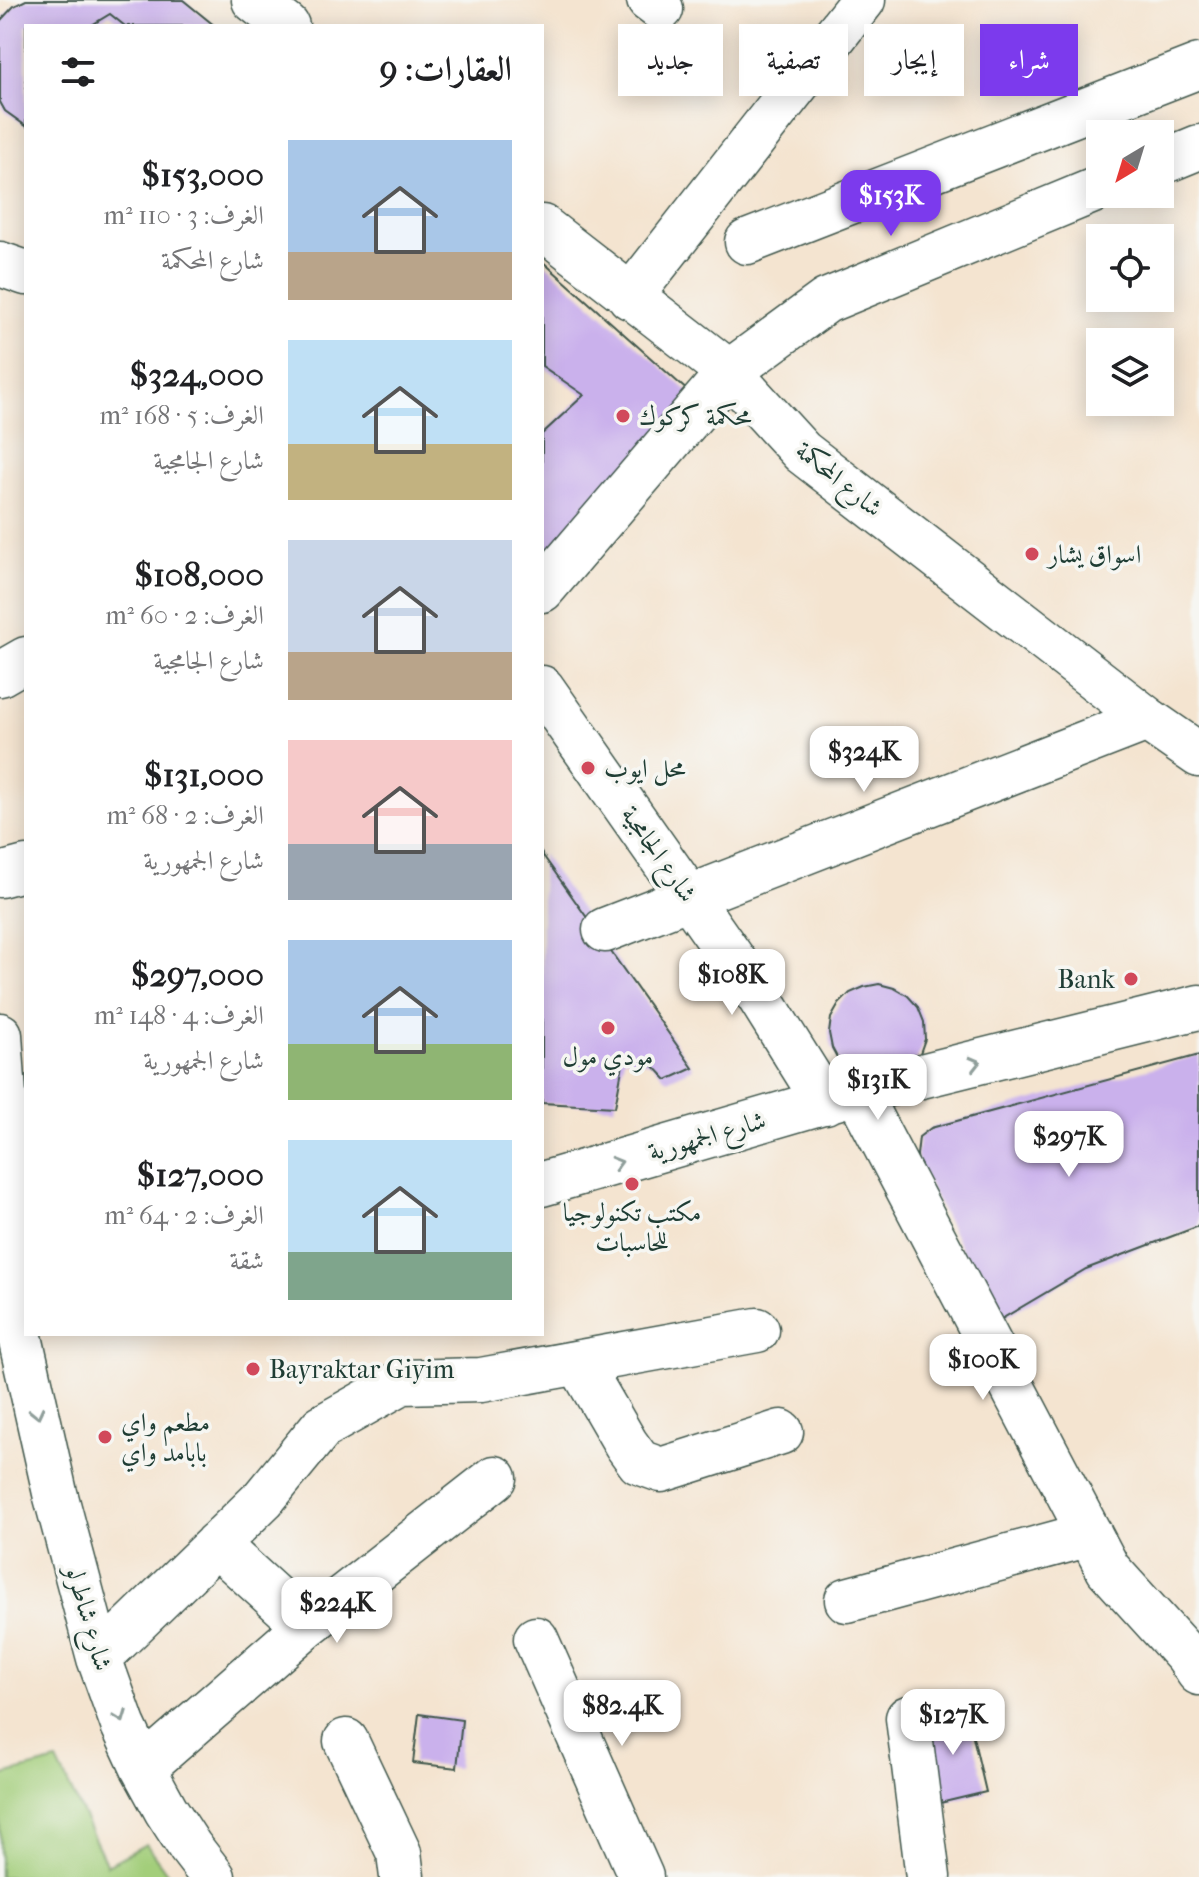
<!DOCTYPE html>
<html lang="ar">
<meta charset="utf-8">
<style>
:root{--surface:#fff;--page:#f6f6f6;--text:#202124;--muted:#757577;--accent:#7c3aed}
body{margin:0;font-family:"IM FELL French Canon",Amiri,serif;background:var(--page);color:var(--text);direction:rtl;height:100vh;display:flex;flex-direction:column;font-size:30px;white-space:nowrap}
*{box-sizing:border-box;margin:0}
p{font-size:26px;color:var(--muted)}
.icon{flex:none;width:44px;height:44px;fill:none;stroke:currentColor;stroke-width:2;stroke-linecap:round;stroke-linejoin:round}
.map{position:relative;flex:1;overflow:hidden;direction:ltr}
.side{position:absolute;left:24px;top:24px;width:520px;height:1312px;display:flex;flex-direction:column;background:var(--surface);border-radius:0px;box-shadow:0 4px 20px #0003;direction:rtl}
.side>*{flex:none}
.top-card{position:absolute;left:568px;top:24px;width:510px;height:72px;direction:rtl;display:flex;gap:16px}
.needle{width:52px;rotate:218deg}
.controls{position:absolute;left:1086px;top:120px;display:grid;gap:16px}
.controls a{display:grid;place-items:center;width:88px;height:88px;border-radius:0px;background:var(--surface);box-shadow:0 4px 20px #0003;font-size:40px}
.price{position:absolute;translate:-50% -68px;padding:0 18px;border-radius:16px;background:#fff;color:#222;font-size:26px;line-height:52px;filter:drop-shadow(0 2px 4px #0008)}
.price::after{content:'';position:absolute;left:50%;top:48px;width:24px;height:18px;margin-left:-12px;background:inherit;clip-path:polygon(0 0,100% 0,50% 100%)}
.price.selected{background:var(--accent);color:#fff}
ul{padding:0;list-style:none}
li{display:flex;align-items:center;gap:24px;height:200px;padding:0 32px}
li span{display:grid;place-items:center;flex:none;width:224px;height:160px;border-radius:0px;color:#555}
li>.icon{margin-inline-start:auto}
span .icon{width:96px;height:96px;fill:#fffc;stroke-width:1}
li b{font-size:34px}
h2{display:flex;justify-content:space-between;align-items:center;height:96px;padding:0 32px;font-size:34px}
.pill{padding:0 28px;border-radius:0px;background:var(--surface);box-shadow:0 4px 20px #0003;font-size:28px;line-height:72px}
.pill.selected{background:var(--accent);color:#fff}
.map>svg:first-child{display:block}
.green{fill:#a3ce7a;stroke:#618657;stroke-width:2}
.building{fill:#cab1ec}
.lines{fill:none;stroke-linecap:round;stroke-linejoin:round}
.minor-casing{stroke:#3f564b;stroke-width:47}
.minor{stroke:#fff;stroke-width:44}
.oneway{stroke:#8f9e9a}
.poi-dot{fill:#d1495b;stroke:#f6f6f2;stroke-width:3}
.labels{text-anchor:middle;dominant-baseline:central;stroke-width:7;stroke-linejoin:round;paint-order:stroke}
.poi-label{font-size:26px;fill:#1f3d34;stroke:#f6f6f2;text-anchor:start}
.street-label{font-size:26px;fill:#1f3d34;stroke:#f6f6f2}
</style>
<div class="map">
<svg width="1199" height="1877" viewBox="0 0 1199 1877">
<rect width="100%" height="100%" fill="#f6f6f2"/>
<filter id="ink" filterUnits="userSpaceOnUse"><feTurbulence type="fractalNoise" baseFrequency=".0125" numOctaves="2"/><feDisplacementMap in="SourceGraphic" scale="16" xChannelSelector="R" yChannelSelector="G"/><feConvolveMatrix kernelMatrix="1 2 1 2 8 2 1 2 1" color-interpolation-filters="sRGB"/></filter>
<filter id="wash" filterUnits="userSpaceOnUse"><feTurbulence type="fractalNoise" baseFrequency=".006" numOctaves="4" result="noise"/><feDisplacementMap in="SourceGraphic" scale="32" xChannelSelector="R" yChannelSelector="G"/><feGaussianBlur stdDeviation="1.8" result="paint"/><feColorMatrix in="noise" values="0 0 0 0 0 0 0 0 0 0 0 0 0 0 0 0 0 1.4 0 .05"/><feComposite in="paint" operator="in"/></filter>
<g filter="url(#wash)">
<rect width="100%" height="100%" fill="#f4e4d0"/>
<path class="green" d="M57,1761L107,1865L146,1844L170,1877H0V1776Z"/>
<g id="blocks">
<path class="building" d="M26,0H183L215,26H125L110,14L90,26H26V126L5,111L0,102V21L14,6Z
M542,261L699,401L542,557V434L584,395L542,366Z
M542,854L693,1068L667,1080L651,1063L624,1058L615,1107L542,1103Z
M879,984L894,988L908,996L918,1007L924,1022L925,1039L920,1053L911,1067L852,1073L840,1063L832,1048L829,1033L831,1018L839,1004L850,993L864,987Z
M1199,1055V1226L1086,1269L998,1321L918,1163L917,1155L919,1137L931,1128Z
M967,1711L986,1792L940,1803L921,1721Z
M419,1714L462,1720L457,1768L413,1763Z"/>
</g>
</g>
<g filter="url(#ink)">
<use href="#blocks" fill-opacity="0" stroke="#3f564b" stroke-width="2"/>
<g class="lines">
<defs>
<path id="minor" d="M254,0L287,26
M649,0L661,9
M1160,163L1199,147
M542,227L729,372L802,452L1147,719L1199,755
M747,242L1199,66
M0,264L26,273
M630,297L863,0
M542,590L729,372L826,301L1100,188
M0,674L26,659
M542,688L760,998L825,1102
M0,875L26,868
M605,930L1147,719
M0,1035L20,1337L55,1493L99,1658L123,1725L143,1768L166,1810L190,1847L213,1877
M857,1092L1108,1569L1187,1656L1199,1673
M542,1184L857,1092L1199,1007
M579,1363L626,1444L639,1462L661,1470L781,1432
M216,1544L306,1626
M847,1600L1090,1534
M536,1639L641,1877
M99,1658L263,1499L322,1427L402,1382L481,1380L757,1330
M908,1718L928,1877
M346,1741L399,1853L402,1877
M143,1768L306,1626L495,1478"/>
</defs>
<use href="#minor" class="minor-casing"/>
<use href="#minor" class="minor"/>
</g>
<defs><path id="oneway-chevron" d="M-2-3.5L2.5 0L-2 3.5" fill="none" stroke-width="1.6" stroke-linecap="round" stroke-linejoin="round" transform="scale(2)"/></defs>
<g class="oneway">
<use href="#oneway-chevron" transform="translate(975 1063) rotate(-14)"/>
<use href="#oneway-chevron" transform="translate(617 1163) rotate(-16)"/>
<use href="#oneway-chevron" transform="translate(37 1413) rotate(77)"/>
<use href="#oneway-chevron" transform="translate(121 1717) rotate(69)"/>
</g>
</g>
<g class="poi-dot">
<circle cx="623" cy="416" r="8"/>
<circle cx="1032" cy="554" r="8"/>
<circle cx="588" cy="768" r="8"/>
<circle cx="1131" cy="979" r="8"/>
<circle cx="608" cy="1028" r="8"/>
<circle cx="632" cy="1184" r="8"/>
<circle cx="253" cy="1369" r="8"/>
<circle cx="105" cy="1437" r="8"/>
</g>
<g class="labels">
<g class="poi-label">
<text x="639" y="416">محكمة كركوك</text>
<text x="1048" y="554">اسواق يشار</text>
<text x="604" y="768">محل ايوب</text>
<text x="1115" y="979" text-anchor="end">Bank</text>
<text x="608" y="1056" text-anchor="middle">مودي مول</text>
<text x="632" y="1212" text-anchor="middle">مكتب تكنولوجيا<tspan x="632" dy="30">للحاسبات</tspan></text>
<text x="269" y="1369">Bayraktar Giyim</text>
<text x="121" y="1422">مطعم واي<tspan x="121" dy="30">بابامد واي</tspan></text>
</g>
<g class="street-label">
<text transform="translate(839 479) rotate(39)">شارع المحكمة</text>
<text transform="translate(659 854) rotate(55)">شارع الجامجية</text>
<text transform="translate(707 1136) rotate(-16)">شارع الجمهورية</text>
<text transform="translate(89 1618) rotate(74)">شارع شاطرلو</text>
</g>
</g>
</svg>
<div class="controls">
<a><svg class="needle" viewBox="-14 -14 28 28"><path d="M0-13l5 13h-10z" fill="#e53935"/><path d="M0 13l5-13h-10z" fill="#757577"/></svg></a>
<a><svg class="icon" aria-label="locate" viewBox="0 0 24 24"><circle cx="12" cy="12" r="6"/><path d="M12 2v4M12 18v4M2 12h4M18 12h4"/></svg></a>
<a><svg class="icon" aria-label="layers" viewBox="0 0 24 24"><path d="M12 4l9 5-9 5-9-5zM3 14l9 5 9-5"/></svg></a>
</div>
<b class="price selected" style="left:891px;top:238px">$153K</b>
<b class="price" style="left:864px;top:794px">$324K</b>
<b class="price" style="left:732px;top:1017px">$108K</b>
<b class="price" style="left:878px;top:1122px">$131K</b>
<b class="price" style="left:1069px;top:1179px">$297K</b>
<b class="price" style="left:983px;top:1402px">$100K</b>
<b class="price" style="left:337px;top:1645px">$224K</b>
<b class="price" style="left:622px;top:1748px">$82.4K</b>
<b class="price" style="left:953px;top:1757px">$127K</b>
<div class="top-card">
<a class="pill selected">شراء</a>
<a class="pill">إيجار</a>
<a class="pill">تصفية</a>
<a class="pill">جديد</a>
</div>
<section class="side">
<h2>العقارات: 9<svg class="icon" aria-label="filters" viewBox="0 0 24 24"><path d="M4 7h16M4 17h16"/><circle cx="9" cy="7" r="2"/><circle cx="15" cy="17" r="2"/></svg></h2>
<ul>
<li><span style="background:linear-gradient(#a9c7e8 70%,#b9a48a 0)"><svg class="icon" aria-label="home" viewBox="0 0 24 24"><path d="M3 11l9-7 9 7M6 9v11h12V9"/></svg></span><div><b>$153,000</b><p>الغرف: 3 · 110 m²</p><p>شارع المحكمة</p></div></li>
<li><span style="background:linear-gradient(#bfe0f5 65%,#c2b280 0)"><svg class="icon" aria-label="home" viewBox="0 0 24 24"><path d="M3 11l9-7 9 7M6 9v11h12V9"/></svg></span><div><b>$324,000</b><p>الغرف: 5 · 168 m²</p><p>شارع الجامجية</p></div></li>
<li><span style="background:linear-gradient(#c9d6e8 70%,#b9a48a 0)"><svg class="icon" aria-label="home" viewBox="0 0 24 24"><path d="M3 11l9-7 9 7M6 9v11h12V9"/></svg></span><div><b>$108,000</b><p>الغرف: 2 · 60 m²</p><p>شارع الجامجية</p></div></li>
<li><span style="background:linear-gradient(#f6c9c9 65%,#9aa5b1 0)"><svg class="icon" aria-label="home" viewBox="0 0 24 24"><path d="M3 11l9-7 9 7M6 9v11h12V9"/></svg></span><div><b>$131,000</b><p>الغرف: 2 · 68 m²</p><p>شارع الجمهورية</p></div></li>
<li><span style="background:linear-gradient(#a9c7e8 65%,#8fb573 0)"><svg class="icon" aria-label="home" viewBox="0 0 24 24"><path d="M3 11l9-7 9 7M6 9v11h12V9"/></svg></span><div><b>$297,000</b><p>الغرف: 4 · 148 m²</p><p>شارع الجمهورية</p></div></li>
<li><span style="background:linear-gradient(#bfe0f5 70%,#7fa58c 0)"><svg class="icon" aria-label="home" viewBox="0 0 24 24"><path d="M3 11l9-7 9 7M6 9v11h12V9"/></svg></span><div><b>$127,000</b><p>الغرف: 2 · 64 m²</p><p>شقة</p></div></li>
</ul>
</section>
</div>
